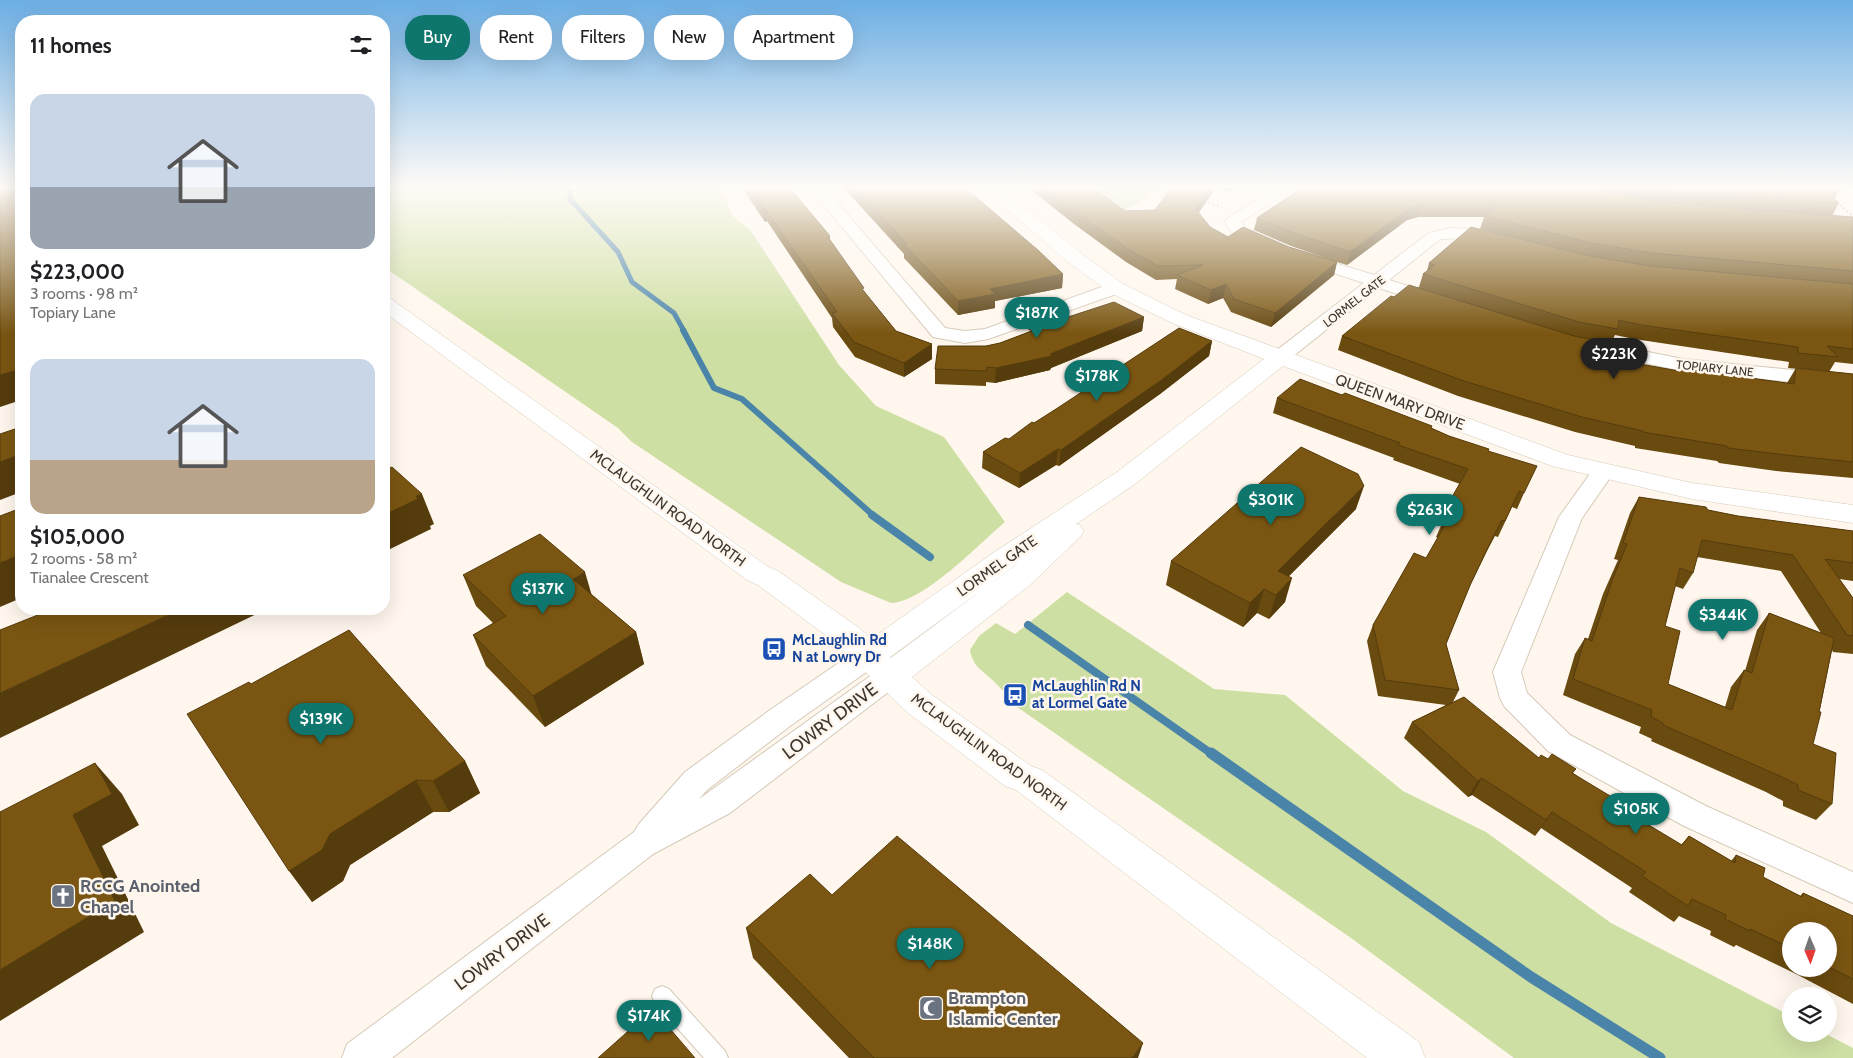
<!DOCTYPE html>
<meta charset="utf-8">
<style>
:root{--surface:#fff;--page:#f6f6f6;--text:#202124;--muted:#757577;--accent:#0f766e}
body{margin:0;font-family:Cabin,sans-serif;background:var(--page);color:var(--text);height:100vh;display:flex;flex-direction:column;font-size:19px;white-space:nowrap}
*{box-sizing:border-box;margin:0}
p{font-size:16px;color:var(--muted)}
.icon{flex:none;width:28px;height:28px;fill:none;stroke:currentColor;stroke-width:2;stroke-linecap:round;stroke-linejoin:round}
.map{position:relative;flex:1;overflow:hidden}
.drawer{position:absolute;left:15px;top:15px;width:375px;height:600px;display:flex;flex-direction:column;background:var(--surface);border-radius:20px;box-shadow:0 5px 20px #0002}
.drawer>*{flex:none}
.guide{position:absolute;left:405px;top:15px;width:475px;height:45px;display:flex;gap:10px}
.needle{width:32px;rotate:178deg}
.tools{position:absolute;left:1782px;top:922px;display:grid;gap:10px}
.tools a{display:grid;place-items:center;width:55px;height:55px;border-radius:50%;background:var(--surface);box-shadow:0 5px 20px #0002;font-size:25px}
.price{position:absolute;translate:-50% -42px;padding:0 11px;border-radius:18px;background:var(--accent);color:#fff;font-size:16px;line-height:32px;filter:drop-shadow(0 1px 2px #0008)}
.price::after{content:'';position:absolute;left:50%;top:30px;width:15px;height:11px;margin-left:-8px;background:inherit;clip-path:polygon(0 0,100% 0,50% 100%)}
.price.current{background:#222;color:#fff}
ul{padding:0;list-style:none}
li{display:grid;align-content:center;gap:10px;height:265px;padding:0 15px}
li span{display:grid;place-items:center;height:155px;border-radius:15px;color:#555}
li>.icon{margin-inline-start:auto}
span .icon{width:90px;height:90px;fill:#fffc;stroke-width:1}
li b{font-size:21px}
h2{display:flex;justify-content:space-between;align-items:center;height:60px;padding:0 15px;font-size:21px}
.pill{padding:0 18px;border-radius:20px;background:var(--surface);box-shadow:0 5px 20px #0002;font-size:18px;line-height:45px}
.pill.current{background:var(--accent);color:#fff}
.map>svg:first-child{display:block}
.green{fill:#cedfa3}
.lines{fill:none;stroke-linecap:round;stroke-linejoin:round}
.stream-far3{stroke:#4b84a9;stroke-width:5}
.stream-far2{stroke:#4b84a9;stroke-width:6}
.stream-far1{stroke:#4b84a9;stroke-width:8}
.stream{stroke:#4b84a9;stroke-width:11}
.lane-casing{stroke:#d5cab9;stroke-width:2}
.street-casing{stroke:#d5cab9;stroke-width:2}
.secondary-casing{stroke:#d5cab9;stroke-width:1}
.path{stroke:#979189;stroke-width:2;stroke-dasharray:2 2.5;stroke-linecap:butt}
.lane{fill:#fff;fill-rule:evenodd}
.street{fill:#fff;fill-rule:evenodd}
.secondary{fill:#fff;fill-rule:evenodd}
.wall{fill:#694a0f;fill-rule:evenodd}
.shaded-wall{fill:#553c0d}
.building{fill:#7a5612;stroke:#553c0d}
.labels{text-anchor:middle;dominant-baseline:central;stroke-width:5;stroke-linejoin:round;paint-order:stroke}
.far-street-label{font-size:12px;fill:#3c3831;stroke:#fff7ed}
.street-label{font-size:15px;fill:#3c3831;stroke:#fff7ed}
.transit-label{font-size:15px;font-weight:bold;fill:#164399;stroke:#fff7ed;text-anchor:start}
.near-street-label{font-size:18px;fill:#3c3831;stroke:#fff7ed}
.near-worship-label{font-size:18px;font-weight:bold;fill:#5b616d;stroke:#fff7ed;text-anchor:start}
</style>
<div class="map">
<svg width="1853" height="1058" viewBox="0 0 1853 1058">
<rect width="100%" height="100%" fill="#fff7ed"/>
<path class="green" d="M398,186H720L733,216L751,231L839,365L876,406L944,437L1005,522C979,544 924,602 891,603L841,582L632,442L618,428L384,267V191Z
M1079,186H1170L1117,214Z
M1067,592L1214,689L1285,695L1403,791L1486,832L1611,923L1791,1016V1034H1826L1853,1048V1058H1514L1351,938L1017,707C1008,698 1000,686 990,678C980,669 972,664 970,650L979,636L996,623L1015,634Z"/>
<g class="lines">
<path class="stream-far3" d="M570,186V199L618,252L632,282L674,313L684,331"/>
<path class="stream-far2" d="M683,330L714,388L742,399L874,516"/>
<path class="stream-far1" d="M872,515L930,557
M1028,625L1212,754"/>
<path class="stream" d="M1211,753L1531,977L1660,1058"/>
<defs>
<path id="lane" d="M662,986L669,989L725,1051L728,1058H704L655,1003L652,996L655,989Z"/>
<path id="street" d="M808,186H823L945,328L965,331L985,329L1110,284H1122L1125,288L1122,292L988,339L965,343L933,337Z
M1279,186H1296L1241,222L1247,230L1271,241L1273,244L1271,247C1255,251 1230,237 1225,221L1228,218Z
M1451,228L1473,229L1502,236L1504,239L1502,242L1496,244L1466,238L1440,239L1389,280L1440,296L1443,300L1440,304L1434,305L1428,304L1379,288L1287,361L1280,363L1273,361L1271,357L1273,353L1364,283L1300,262L1298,259L1300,256H1312L1374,275L1429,233Z
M1583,339L1683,359L1853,376V388L1683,371L1576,349L1574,345L1576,341Z
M1603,465L1611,467L1614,472L1582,518L1521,672L1527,693L1570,735L1706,806L1853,872V903L1684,826L1548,751L1504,706L1500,698L1493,672L1559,517L1595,467Z
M869,646L879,649L883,656L879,663L790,726L707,790L699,799L880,669L890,666L900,669L904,676L900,683L730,813L653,854L392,1058H342L347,1044L634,832L638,825L685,772L770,710L859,649Z"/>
<path id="secondary" d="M981,186H999L1078,251L1123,284L1186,315L1288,352L1568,455L1692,483L1853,505V523L1692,499L1552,466L1283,366L1135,484L1076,524L1080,525L1084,531L1080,537L1030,585L912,677L932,695L1031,766L1042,770L1419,1042L1425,1058H1367L1016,790L1005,786L908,713L836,643L758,585L747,580L384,312V297L391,299L767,566L778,571L858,627L871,639L996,551L1117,472L1264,359L1172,323L1109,292L1064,259ZM1018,563L891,658L890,657L1016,565Z"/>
</defs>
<use href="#lane" class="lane-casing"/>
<use href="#street" class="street-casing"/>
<use href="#secondary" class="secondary-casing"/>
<path class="path" d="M1148,186L1171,193
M1106,202L1134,192L1141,186
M1204,202L1222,207
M1836,202L1853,216"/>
<use href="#lane" class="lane"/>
<use href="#street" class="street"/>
<use href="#secondary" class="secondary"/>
</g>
<path class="wall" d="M741,186H788L830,236V241L864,291L896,331L932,344V359L904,377L855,357L833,327L832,318L767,221L765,222Z
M842,186H963L1063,274L1062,288L995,301V308L958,315L904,258V254Z
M1026,186H1090L1125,211L1155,210L1174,186H1239L1229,192L1216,188L1198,213L1210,227L1228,237L1289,247L1328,259L1291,246L1254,230L1257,218L1305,186H1842L1834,199L1839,203L1832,216L1853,217V364L1835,362L1829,372L1788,368L1789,362L1634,339L1615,335L1611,343L1612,359L1676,371L1677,368L1787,383L1796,368L1853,374V478L1776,471L1719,463L1717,461L1635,448V446L1575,432L1458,396L1338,350L1342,336L1394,297L1419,287L1423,274L1427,271L1429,263L1535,243L1480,229L1484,217H1418L1407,220L1347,265L1337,262L1334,275L1271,327L1231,312L1223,298L1208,304L1175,289L1177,279L1156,280L1126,262L1074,224Z
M1027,314L1065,318L1144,317L1142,331L1051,368L1050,370L995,383L986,382V386L935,384V369L986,346L1000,343L1031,331L1026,328Z
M1212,341L1209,356L1160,394L1059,466L1056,465L1019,488L982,468L983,452L1009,439L1034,423Z
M1342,395L1431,428L1449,436L1489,451L1524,493L1517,509L1512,507L1498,537L1495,536L1487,551L1469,588L1446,644L1459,690L1453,702L1539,758L1548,759L1576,769L1573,773L1647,824L1681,845L1689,836L1731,861L1736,855L1763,877L1800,896L1803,893L1853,916V1004L1796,974L1736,945L1734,947L1710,935L1711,931L1679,916L1674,922L1629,892L1632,888L1541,828L1535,836L1472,795L1468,797L1404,738L1412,722L1446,705L1378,696L1367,641L1373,625L1426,558L1438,538L1436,537L1443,521L1441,520L1448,504L1460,484L1393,460L1394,458L1273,413L1277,398ZM1791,931H1829V969H1791Z
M1639,497L1738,516L1853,531V581L1839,579L1853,598V654L1833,652L1832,650L1813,744L1832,804L1816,820L1783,806V801L1766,792L1651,741L1652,739L1639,733L1641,727L1563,695L1575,654L1585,638L1588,639L1603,594L1618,560L1614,559L1630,513ZM1697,557L1781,571L1821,633L1769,613L1757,630L1745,671L1744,670L1731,687L1725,707L1668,684L1665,626L1675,586L1683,589L1693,573Z
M1356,509L1289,576L1285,602L1269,619L1257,613L1243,627L1166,585L1171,561Z
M463,575L592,595L636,632L644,664L545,727L486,666L473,635L493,623L476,606Z
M251,684L465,761L480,793L449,812H433L350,865L343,881L312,902Z
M832,895L1138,1058H849L753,958L746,928Z"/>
<path class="shaded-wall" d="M1210,186H1216V188L1193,221L1195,208Z
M1230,186H1239L1229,192Z
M1842,186L1835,197L1831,202L1832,197Z
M1422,204L1418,217L1407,220L1347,265L1350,252L1411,207Z
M764,209H765L767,221L765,222Z
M1337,262L1334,275L1271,327L1275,313Z
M1063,274L1062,288L995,301V308L958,315V301L990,289Z
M1226,284L1223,298L1208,304L1211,290Z
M1144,317L1142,331L1051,368L1050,370L995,383L996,368L1050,354Z
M1212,341L1209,356L1160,394L1059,466L1061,450Z
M932,344V359L904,377V363Z
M21,369V400L0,407V375Z
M1058,449L1056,465L1019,488L1020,473Z
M21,454V492L0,500V462Z
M1364,486L1356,509L1272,593L1278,571Z
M422,494L434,524L430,526L431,529L384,552V515L416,496Z
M21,554V598L0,607V563Z
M585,572L594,603L573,579Z
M1292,578L1285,602L1269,619L1276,595Z
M1264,589L1257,613L1243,627L1250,603Z
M181,609H267L0,738V693Z
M636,632L644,664L545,727L533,696Z
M465,761L480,793L449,812L433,781Z
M95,763L122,794L139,825L102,846L144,932L0,1021V970Z
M1482,778L1472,795L1468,797L1478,781Z
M416,780L433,812L350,865L343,881L312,902L289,871L330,834Z
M1552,812L1541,828L1535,836L1546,820Z
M1143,1043L1138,1058H1132Z"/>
<path class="building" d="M16,186H21V369L0,375V190Z
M748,186H788L830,236L828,237L864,288L862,289L896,331L932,344L904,363L854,342L832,313L837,312L765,209H764Z
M853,186H963L1039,251L1063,274L990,289L995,294L958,301L904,244H907Z
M1043,186H1090L1125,211L1155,210L1172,187L1174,186H1210L1195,208L1210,227L1228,237L1243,227L1289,247L1337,262L1275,313L1234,299L1226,284L1211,290L1177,275L1203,265L1158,266L1128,249L1075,211Z
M1305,186H1579L1661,202L1853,217V271L1651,253L1591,243L1485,216L1498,204H1422L1411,207L1350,252L1294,233L1257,218Z
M1639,186H1842L1832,197L1839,203L1661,191Z
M1471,227L1590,256L1650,266L1853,284V349L1827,346L1838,357L1798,353V347L1641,325L1619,320L1618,329L1579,322L1423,274L1435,265L1429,263Z
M1409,285L1574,336L1615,344L1612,359L1679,371L1677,368L1794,384L1796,368L1853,374V462L1786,455L1728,448L1727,446L1643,432V431L1582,417L1464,381L1342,336L1391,296L1394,297Z
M1114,302L1144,317L1050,354L1052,356L996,368L987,367L986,371L935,369L938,346H986L1000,343L1045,326L1027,314L1046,307L1065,318Z
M1179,328L1212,341L1163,379L1061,450L1058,449L1020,473L983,452L1005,438L1009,439L1032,422L1034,423L1056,409Z
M1300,379L1342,395L1345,393L1432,426L1431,428L1449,436L1489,449L1488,451L1537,466L1524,493L1519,491L1505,521L1502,520L1494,535L1471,583L1446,644L1459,690L1385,680L1373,625L1414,553L1426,558L1446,523L1442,521L1451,506L1448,504L1468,469L1398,445L1400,443L1277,398Z
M21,427V454L0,462V434Z
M1301,447L1358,474L1364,486L1278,571L1292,578L1276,595L1264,589L1250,603L1171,561Z
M384,467L387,469L392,467L422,494L416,496L418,499L384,515Z
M1639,497L1706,507L1708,510L1738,516L1853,531V563L1825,559L1853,598V636L1847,635L1793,555L1702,540L1693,573L1680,568L1665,626L1680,631L1668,684L1732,710L1744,670L1752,673L1769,613L1834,638L1819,712H1821L1813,744L1836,753L1832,804L1798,790V785L1780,776L1663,725V723L1651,717L1652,710L1573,679L1585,638L1592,641L1613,578L1627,544L1623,543Z
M21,508V554L0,563V516Z
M540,534L585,572L573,579L636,632L533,696L473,635L506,616L463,575Z
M53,609H181L0,693V630Z
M349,630L465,761L433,781L416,780L330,834L322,850L289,871L187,714L249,682L251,684Z
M1464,697L1539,758L1541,755L1548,759L1552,754L1576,769L1572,773L1650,820L1647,824L1682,845L1689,836L1735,863L1736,855L1765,868L1763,877L1802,897L1803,893L1853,916V979L1829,967V931H1791V948L1750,929V931L1725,919L1726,915L1692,899L1688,906L1642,876L1646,872L1552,812L1546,820L1482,778L1478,781L1412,722Z
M95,763L112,794L73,815L115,901L0,970V812Z
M897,836L1143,1043L1132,1058H874L746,928L810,874L832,895Z
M653,1009L695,1058H598Z"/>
<linearGradient id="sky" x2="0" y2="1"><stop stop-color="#6caee4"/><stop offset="0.56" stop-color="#fffbf7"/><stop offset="1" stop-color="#fffbf7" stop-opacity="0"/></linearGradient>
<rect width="1853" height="334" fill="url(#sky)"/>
<defs>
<symbol id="bus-square" viewBox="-11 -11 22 22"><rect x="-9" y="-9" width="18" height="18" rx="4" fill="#1a4fb4" stroke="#fff7ed"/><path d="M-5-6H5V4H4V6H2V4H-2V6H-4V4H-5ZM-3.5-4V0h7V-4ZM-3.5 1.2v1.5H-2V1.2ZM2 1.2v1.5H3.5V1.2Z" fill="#fff"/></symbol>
<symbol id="church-square" viewBox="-11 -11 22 22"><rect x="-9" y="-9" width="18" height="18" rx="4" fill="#6b7280" stroke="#fff7ed"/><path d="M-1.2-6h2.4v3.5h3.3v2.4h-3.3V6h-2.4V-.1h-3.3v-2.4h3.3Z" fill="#fff"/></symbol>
<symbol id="mosque-square" viewBox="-11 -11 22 22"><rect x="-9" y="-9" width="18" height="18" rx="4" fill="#6b7280" stroke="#fff7ed"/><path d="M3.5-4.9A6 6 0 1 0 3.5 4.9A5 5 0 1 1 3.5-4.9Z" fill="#fff"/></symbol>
</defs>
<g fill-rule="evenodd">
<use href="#bus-square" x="760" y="635" width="28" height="28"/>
<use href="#bus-square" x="1001" y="681" width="28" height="28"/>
<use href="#church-square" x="49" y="882" width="28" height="28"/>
<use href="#mosque-square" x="917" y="994" width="28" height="28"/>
</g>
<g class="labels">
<g class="far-street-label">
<text transform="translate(1354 301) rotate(-38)">LORMEL GATE</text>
<text transform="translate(1715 368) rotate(6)">TOPIARY LANE</text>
</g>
<g class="street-label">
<text transform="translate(1400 402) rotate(20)">QUEEN MARY DRIVE</text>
<text transform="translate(668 508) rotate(36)">MCLAUGHLIN ROAD NORTH</text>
<text transform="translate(997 566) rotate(-35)">LORMEL GATE</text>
<text transform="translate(989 752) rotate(36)">MCLAUGHLIN ROAD NORTH</text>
</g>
<g class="transit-label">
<text x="792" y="640">McLaughlin Rd<tspan x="792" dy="17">N at Lowry Dr</tspan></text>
<text x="1032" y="686">McLaughlin Rd N<tspan x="1032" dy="17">at Lormel Gate</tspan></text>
</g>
<g class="near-street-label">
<text transform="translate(830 721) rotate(-37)">LOWRY DRIVE</text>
<text transform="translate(502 952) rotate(-37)">LOWRY DRIVE</text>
</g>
<g class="near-worship-label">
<text x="80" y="886">RCCG Anointed<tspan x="80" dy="21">Chapel</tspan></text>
<text x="948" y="998">Brampton<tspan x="948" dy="21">Islamic Center</tspan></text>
</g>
</g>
</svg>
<div class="tools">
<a><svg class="needle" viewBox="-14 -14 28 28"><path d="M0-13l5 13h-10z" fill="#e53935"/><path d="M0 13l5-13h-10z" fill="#757577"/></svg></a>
<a><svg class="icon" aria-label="layers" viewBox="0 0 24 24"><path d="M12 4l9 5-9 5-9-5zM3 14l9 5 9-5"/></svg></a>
</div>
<b class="price" style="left:1037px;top:339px">$187K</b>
<b class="price current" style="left:1614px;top:380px">$223K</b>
<b class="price" style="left:1097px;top:402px">$178K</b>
<b class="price" style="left:1271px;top:526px">$301K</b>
<b class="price" style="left:1430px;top:536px">$263K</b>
<b class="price" style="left:543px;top:615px">$137K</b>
<b class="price" style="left:1723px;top:641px">$344K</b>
<b class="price" style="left:321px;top:745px">$139K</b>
<b class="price" style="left:1636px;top:835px">$105K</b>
<b class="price" style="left:930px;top:970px">$148K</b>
<b class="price" style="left:649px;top:1042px">$174K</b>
<div class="guide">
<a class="pill current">Buy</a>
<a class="pill">Rent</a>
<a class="pill">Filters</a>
<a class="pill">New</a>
<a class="pill">Apartment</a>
</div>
<section class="drawer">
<h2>11 homes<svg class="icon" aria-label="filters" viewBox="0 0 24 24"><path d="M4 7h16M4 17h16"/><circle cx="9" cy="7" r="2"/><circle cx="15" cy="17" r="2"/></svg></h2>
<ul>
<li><span style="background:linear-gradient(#c9d6e8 60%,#9aa5b1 0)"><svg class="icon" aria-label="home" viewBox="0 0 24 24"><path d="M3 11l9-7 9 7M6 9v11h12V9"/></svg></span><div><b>$223,000</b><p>3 rooms · 98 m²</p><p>Topiary Lane</p></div></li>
<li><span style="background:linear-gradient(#c9d6e8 65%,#b9a48a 0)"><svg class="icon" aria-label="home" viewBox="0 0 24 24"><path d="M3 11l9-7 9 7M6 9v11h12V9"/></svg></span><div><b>$105,000</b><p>2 rooms · 58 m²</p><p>Tianalee Crescent</p></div></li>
</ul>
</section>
</div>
